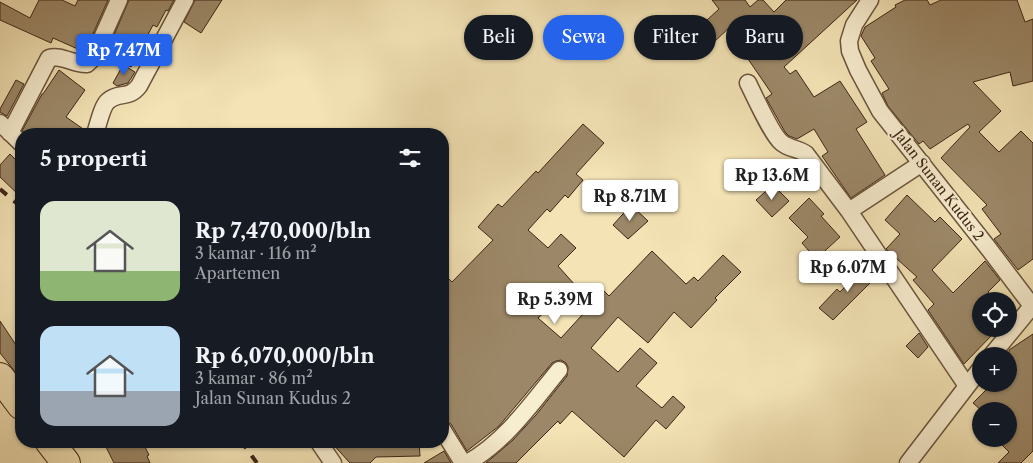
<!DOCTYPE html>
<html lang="id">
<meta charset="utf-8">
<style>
:root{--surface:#171b24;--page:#20242c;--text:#f1f3f6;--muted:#9ea1a6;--accent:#2563eb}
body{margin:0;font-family:"Libre Caslon Text",serif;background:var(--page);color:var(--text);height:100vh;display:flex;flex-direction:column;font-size:19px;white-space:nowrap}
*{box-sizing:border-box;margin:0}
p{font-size:16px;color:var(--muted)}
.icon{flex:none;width:28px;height:28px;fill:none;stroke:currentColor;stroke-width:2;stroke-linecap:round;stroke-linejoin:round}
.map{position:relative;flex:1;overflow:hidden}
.drawer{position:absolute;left:15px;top:128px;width:434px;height:320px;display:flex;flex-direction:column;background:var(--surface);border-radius:20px;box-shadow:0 1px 4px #0004}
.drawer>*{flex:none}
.top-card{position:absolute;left:464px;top:15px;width:475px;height:45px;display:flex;gap:10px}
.controls{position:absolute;left:972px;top:292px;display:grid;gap:10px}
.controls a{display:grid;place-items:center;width:45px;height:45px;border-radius:50%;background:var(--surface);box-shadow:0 1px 4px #0004;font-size:25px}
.price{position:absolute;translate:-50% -42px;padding:0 11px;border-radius:5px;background:#fff;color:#222;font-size:16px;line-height:32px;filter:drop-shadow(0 1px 2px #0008)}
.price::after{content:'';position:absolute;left:50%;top:30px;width:15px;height:11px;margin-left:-8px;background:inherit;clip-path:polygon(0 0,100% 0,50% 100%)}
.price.on{background:var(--accent);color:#fff}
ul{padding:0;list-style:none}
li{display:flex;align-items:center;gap:15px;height:125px;padding:0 25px}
li span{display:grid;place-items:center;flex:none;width:140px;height:100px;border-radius:15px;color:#555}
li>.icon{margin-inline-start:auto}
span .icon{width:60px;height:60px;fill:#fffc;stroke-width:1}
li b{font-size:21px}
h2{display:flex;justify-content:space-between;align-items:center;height:60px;padding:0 25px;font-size:21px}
.chip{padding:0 18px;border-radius:22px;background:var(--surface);box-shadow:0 1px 4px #0004;font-size:18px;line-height:45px}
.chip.on{background:var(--accent);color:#fff}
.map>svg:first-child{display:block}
.building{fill:#9c8868;stroke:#3e2515}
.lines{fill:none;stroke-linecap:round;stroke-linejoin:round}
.street-casing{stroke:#6b543d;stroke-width:19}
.highway-casing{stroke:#3e2515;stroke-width:30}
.street{stroke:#f7edcf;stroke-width:16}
.highway{stroke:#f3e3b5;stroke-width:28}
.rail{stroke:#3e2515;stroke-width:4;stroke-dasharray:9 9;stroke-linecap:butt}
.labels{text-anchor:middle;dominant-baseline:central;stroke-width:4.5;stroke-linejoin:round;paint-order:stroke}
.street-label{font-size:14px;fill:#3e2515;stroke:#f7edcf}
</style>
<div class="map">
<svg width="1033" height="463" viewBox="0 0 1033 463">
<rect width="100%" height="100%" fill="#f3e3b5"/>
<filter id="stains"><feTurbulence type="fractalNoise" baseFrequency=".004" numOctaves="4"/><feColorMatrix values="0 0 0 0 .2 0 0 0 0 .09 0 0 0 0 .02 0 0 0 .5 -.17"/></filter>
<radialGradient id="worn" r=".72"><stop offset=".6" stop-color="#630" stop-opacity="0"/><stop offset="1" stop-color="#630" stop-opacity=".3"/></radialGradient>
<path class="building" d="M39,0H62L75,6L78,0H108L88,45L84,42L80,50L53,38L51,43L0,20V2L30,18Z
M129,0H174L168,11L166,10L157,27L153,25L131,67L106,54Z
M195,0H222L201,33L184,22Z
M712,0H745L750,7L758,0H763L774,12L786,0H857L784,67L790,74L796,70L814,97L840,81L867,122L856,129L885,175L851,198L822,156L828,152L814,129L797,139L789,136L785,132L766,98L772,94L748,59L757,53L731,26L697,58L682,43L719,9Z
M905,0H927L930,5L941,0H1017L1025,22L1033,19V81L1013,86L1010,72L973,82L1001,111L979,132L999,152L1021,131L1033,143V259L1018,270L994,239L1001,234L982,209L987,205L941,158L970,127L968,124L930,149L923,141L919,144L888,106L882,93L889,89L871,61L875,58L861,36L865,27L896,7L895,5Z
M123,65L135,72L128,83L117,86L113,83Z
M59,70L85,90L66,117L86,131L85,134H26L22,131L42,94H43Z
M16,80L24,84L7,116L0,112V109Z
M583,124L604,143L576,174L583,180L568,198L565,195L550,212L547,209L528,230L548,248L561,234L576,248L558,266L575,285L538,318L561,338L604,291L609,296L652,251L686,284L694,277L698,281L723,255L741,272L715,298L717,300L691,328L674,312L648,343L618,317L591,348L618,372L640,348L657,363L636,386L662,408L673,396L685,407L666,429L656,420L624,457L572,411L560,424L558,421L516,463H486L513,440L536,415L567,376L568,367L566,363L561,360L556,361L552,363L499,426L467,451L451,424L442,419V272L452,282L493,240L478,227L498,204L502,207L536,171L538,173Z
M10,154L21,165V197L0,177V165Z
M773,185L789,201L772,217L756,200Z
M907,195L935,222L940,217L962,239L932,270L953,293L985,261L1000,280L988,292L997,301H981V329H988L993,334L964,364L928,310L934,304L913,280L917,277L886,249L900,234L885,220Z
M809,198L824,214L821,216L840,237L816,259L802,243L808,237L789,218Z
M631,205L648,221L628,239L613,225Z
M866,265L877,276L833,320L819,308L837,289L840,292Z
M0,321L16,345L21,341V379L0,353Z
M919,333L928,347L918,358L906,346Z
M1033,334V451L1021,463H998L1009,452L1000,443L1004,439H1009V411H982L973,403L992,384H1009V350Z
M103,441H142L149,455L147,456L150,463H114Z
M330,441H419L420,456L376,457L370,463H350Z
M444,451L451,463H424Z"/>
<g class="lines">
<defs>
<path id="street" d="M870,0L854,25L849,41L850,51L858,70L880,111L989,249L1032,306L991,356
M748,83C754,95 772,135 781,142C788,149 798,148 806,154L849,211L967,386
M0,123L21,143
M10,133L49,58C61,54 74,65 87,64L93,58L119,0
M95,134C98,125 102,106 108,101C119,91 128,100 139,86L185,0
M849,211L922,163
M442,429L463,463
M318,441L333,463
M467,463C505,442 532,403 559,370
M908,463L981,368"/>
<path id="highway" d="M0,377L21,405
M49,441L66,463"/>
</defs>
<use href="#street" class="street-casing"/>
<use href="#highway" class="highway-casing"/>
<use href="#street" class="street"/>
<use href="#highway" class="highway"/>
<path class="rail" d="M0,189L21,207
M241,441L257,463"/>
</g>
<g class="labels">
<g class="street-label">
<text transform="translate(939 185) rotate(52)">Jalan Sunan Kudus 2</text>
</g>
</g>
<rect width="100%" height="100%" filter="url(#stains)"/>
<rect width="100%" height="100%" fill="url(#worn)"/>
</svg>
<div class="controls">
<a><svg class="icon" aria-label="locate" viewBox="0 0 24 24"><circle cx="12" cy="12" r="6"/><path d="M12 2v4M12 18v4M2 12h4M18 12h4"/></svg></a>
<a>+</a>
<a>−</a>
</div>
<b class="price on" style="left:124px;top:76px">Rp 7.47M</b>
<b class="price" style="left:772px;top:201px">Rp 13.6M</b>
<b class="price" style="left:630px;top:222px">Rp 8.71M</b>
<b class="price" style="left:848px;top:293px">Rp 6.07M</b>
<b class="price" style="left:555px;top:325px">Rp 5.39M</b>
<div class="top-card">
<a class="chip">Beli</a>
<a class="chip on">Sewa</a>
<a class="chip">Filter</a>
<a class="chip">Baru</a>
</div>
<section class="drawer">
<h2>5 properti<svg class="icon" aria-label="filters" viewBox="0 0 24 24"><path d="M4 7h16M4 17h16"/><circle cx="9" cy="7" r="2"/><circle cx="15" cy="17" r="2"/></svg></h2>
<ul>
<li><span style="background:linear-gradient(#dfe7d0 70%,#8fb573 0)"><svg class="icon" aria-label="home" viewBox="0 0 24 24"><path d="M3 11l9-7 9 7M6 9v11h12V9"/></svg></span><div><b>Rp 7,470,000/bln</b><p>3 kamar · 116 m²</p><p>Apartemen</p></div></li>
<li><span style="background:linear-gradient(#bfe0f5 65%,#9aa5b1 0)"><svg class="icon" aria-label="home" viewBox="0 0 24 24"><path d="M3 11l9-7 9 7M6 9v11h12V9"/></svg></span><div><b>Rp 6,070,000/bln</b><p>3 kamar · 86 m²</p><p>Jalan Sunan Kudus 2</p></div></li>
</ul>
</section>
</div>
